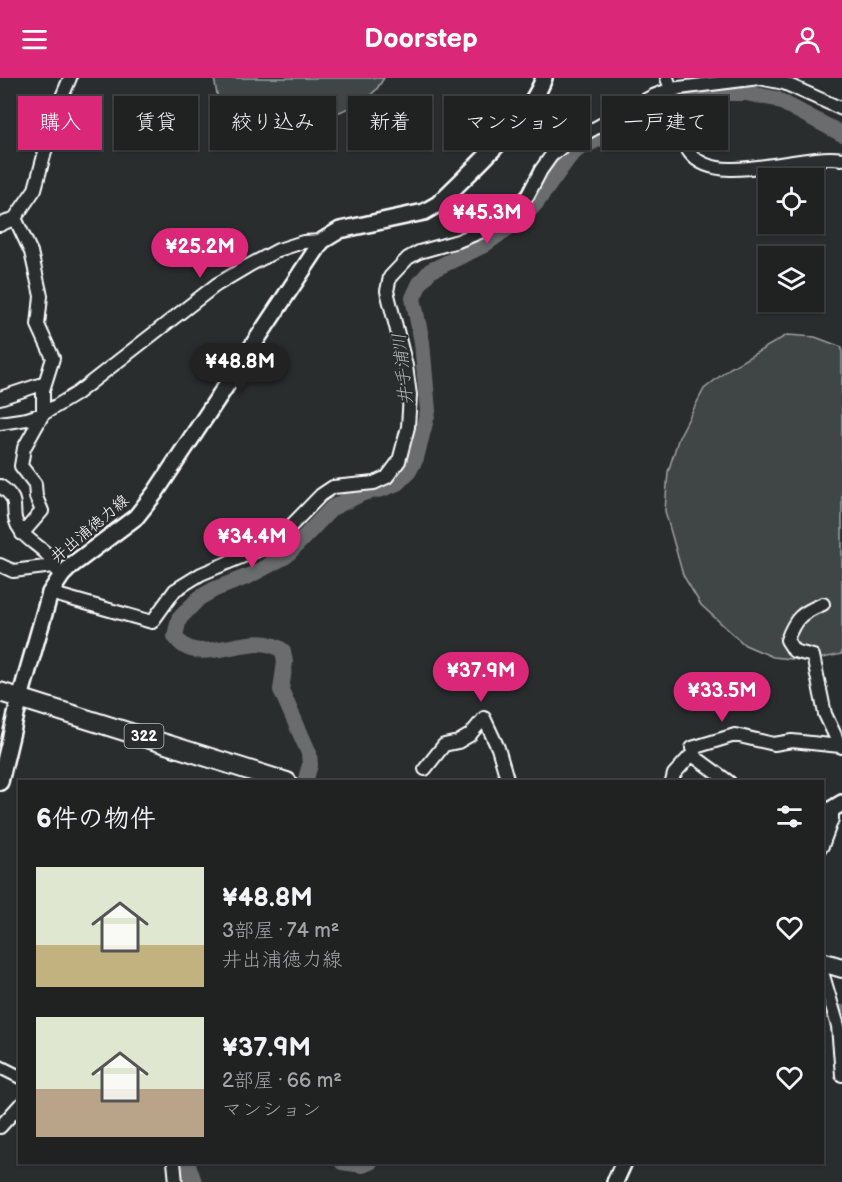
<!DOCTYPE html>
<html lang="ja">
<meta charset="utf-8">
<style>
:root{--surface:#202222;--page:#282a2a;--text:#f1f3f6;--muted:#a2a4a5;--line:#3d3f40;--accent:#db2777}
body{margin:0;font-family:"Balsamiq Sans","Klee One",sans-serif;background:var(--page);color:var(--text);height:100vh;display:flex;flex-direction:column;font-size:22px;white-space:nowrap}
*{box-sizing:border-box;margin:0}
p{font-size:20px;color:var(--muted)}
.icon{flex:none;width:33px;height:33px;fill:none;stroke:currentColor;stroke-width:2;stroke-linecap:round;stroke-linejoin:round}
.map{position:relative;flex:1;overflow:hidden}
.side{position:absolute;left:18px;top:702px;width:806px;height:384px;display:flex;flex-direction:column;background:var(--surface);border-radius:0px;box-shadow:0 2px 4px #0004,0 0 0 2px var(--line)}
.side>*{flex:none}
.top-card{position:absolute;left:18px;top:18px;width:807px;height:54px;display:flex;gap:12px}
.fabs{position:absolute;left:758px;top:90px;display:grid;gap:12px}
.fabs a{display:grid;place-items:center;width:66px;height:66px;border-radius:0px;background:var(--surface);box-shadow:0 2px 4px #0004,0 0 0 2px var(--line);font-size:30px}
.price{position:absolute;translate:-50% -51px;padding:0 14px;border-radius:21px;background:var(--accent);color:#fff;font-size:20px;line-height:39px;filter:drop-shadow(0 2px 3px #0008)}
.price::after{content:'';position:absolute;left:50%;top:36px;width:18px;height:14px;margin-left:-9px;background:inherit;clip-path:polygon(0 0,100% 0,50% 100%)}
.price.on{background:#222;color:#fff}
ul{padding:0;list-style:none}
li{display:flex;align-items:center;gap:18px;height:150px;padding:0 18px}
li span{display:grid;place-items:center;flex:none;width:168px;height:120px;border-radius:0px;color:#555}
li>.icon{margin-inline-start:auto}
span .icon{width:72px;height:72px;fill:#fffc;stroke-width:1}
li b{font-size:26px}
h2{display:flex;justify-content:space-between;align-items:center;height:72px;padding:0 18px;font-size:26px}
.tag{padding:0 21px;border-radius:0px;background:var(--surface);box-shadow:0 2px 4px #0004,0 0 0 2px var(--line);font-size:21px;line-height:54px}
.tag.on{background:var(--accent);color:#fff}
header{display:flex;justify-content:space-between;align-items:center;height:78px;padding:0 18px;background:var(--accent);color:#fff;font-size:27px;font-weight:700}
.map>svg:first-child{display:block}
.green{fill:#414445;stroke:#a0a2a2;stroke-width:1.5}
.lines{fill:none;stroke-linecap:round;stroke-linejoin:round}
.river{stroke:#6a6c6d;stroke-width:16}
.minor-casing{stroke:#fff;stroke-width:16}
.major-casing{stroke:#fff;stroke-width:20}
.highway-casing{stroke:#fff;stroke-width:22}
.minor{stroke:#2a2d2e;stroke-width:12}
.major{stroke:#2a2d2e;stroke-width:15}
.highway{stroke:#2a2d2e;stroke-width:18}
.labels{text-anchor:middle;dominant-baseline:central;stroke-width:4.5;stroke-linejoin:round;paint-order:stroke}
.shield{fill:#2a2d2e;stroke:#bfc0c0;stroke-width:1.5}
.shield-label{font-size:15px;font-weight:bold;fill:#fff}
.street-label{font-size:16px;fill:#fff;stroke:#2a2d2e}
.water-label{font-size:18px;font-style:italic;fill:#b4b6b6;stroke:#2a2d2e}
</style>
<header><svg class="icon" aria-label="menu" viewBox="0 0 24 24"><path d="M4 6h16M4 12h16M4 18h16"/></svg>Doorstep<svg class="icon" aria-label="person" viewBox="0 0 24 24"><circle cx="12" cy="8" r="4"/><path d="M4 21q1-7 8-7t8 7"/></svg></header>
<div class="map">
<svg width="842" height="1104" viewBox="0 0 842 1104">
<rect width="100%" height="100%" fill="#2a2d2e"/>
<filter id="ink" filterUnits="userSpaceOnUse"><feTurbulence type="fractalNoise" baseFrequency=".0167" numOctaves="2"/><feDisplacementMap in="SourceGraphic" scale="12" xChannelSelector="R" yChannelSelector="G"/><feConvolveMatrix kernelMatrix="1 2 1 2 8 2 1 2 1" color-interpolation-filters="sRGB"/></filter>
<g filter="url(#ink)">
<path class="green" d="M214,0H384C381,4 379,8 376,12C356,34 264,65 235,57C231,55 227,52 223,49Z
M787,257L815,259L842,269V576L809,583L773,579L745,567L701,527L683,497L665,433L668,394L679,359L704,311L730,290Z"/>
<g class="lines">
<path class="river" d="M305,704L310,687L309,675L281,612L285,584L283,573C253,548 197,595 175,558L179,541L199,520L215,511L249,498L286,478L332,430L363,415L382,411L397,405L409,393L416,380L428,333L422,264L413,220L420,205L430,193L484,167L522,140L536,125L569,79L578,71L629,46L665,24L716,15H746L776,21L842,56
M822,932L842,935
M187,1084L194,1104
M342,1084L363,1087L370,1084"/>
<defs>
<path id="minor" d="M667,0C670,9 674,17 676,26C679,41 681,63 690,75C717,111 802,74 842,81
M15,140L31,174L41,218L38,247L53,280L43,312V336L24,370L21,388L35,406L36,419L42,433L22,456
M0,147L15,140L35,111L56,33L70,0
M0,320L45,305
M0,345L27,341L43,336L76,316L216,207L248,188L278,172L303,164L322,163
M0,408C25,425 6,433 21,453C30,466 49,471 53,488
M0,487L13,493L53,488L59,494
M50,515L152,544L175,512L201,496L258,472L284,455L321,417L333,409L374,405L387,399L399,383L408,349L410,317L406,288L387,213L390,199L408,180L419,174L458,163L480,154L499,142L515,131L528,117L541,92L551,78L563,68L653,18L671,11L759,0L784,5L842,31
M823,526C801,535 795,540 787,562L794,573L813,578L825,636L840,668L842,669
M425,691L444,667L458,664L470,657L484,640L498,670L508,704
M672,704L674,696L693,675
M729,704L695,679L692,670L735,657L774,666L792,663L840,668
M822,768L832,741V731
M822,894L838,948L842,997
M0,989L20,999
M0,1049L20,1027
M174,1084L176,1104"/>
<path id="major" d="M0,704L20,620L50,515L62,497L72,487L136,439L155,415L322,163L340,152L424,134L438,126C471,92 528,44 544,0
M822,737L842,725
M615,1104L624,1084"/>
<path id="highway" d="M0,614L287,704
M822,884L842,890"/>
</defs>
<use href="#minor" class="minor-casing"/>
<use href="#major" class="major-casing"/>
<use href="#highway" class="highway-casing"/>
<use href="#minor" class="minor"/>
<use href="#major" class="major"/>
<use href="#highway" class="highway"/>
</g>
</g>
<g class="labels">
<rect class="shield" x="124.5" y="646" width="39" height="24" rx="4.5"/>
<g class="shield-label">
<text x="144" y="658">322</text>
</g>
<g class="street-label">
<text transform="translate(90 451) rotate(-40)">井出浦徳力線</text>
</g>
<g class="water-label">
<text transform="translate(403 291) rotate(-96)">井手浦川</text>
</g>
</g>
</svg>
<div class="fabs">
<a><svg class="icon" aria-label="locate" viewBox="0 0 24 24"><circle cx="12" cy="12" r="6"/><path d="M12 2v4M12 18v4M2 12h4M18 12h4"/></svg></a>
<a><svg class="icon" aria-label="layers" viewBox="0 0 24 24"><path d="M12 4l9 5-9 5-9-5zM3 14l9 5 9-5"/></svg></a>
</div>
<b class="price" style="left:487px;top:167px">¥45.3M</b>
<b class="price" style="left:200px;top:201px">¥25.2M</b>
<b class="price on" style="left:240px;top:316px">¥48.8M</b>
<b class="price" style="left:252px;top:491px">¥34.4M</b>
<b class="price" style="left:481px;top:625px">¥37.9M</b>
<b class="price" style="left:722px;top:645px">¥33.5M</b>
<div class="top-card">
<a class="tag on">購入</a>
<a class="tag">賃貸</a>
<a class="tag">絞り込み</a>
<a class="tag">新着</a>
<a class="tag">マンション</a>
<a class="tag">一戸建て</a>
</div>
<section class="side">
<h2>6件の物件<svg class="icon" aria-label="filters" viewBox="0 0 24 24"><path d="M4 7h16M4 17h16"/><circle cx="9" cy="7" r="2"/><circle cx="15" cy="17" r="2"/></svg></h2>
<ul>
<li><span style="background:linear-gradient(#dfe7d0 65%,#c2b280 0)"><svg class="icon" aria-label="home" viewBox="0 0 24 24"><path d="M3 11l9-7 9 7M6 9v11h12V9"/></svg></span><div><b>¥48.8M</b><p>3部屋 · 74 m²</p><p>井出浦徳力線</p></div><svg class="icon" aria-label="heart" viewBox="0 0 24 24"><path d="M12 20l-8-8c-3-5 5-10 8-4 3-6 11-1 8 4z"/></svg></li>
<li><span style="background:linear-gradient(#dfe7d0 60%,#b9a48a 0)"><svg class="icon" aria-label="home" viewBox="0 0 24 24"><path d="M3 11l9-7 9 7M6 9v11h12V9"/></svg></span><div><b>¥37.9M</b><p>2部屋 · 66 m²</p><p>マンション</p></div><svg class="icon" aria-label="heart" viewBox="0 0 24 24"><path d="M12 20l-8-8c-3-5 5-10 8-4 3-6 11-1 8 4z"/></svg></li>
</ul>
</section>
</div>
